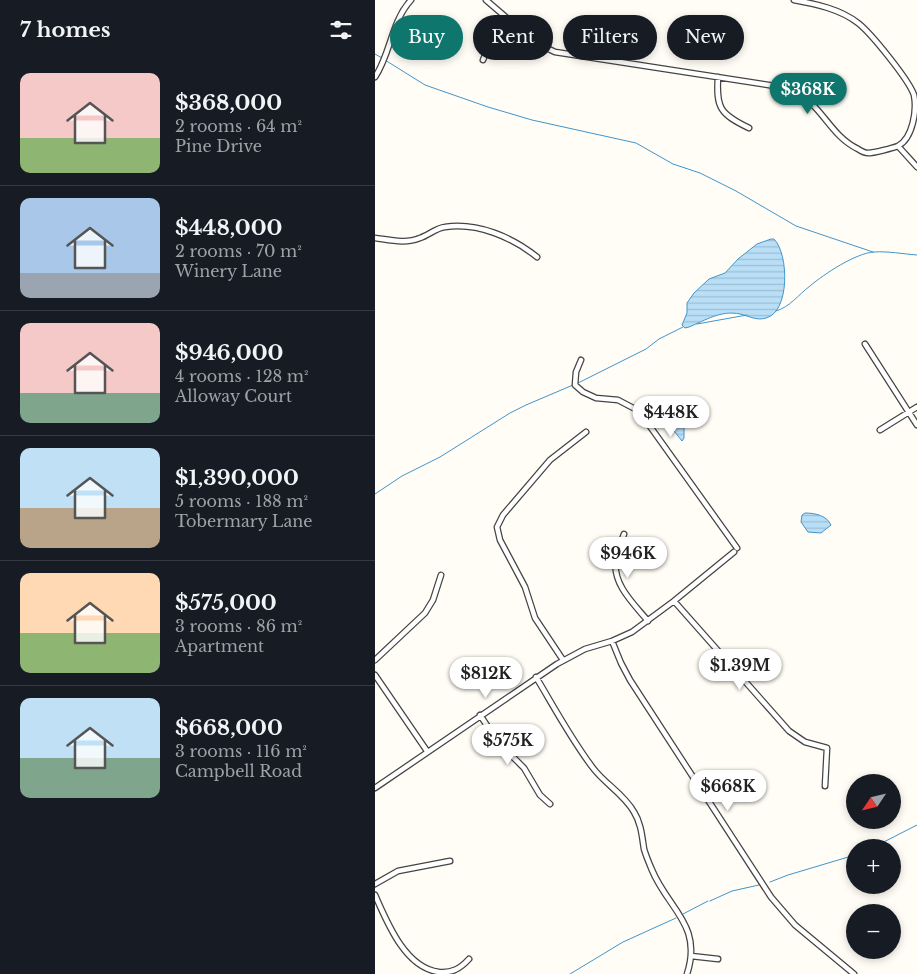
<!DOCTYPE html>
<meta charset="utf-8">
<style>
:root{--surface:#171b24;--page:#20242c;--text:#f1f3f6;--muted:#9ea1a6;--line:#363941;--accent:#0f766e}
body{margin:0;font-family:"Libre Baskerville",serif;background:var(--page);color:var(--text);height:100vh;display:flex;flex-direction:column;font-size:19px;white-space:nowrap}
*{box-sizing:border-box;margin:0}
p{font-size:16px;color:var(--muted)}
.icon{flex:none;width:28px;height:28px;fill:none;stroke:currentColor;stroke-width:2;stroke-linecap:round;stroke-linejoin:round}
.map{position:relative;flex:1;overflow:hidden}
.panel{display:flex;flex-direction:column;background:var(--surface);width:375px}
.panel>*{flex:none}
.hud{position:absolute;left:15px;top:15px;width:451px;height:45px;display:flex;gap:10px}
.needle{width:32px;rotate:235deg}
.fabs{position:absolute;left:471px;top:774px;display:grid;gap:10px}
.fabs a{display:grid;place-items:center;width:55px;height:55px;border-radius:50%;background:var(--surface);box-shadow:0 2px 8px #0003;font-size:25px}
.price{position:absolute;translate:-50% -42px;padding:0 11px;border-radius:18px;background:#fff;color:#222;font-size:16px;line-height:32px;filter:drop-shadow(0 1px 2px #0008)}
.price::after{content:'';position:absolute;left:50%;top:30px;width:15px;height:11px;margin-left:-8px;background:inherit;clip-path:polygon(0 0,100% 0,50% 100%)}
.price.active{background:var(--accent);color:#fff}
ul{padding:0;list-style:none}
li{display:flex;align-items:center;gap:15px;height:125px;padding:0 20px}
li+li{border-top:1px solid var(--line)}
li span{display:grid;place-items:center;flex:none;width:140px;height:100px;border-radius:10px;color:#555}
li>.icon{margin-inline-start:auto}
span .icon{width:60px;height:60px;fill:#fffc;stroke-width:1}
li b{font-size:21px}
h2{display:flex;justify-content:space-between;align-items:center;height:60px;padding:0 20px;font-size:21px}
.chip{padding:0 18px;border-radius:22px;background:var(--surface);box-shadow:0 2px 8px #0003;font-size:18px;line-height:45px}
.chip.active{background:var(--accent);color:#fff}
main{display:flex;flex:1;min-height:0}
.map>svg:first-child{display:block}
.water{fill:url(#water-rules);stroke:#4095ce}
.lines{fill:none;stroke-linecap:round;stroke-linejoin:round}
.stream{stroke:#4095ce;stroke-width:1}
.street-casing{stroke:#444;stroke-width:7}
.street{stroke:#fff;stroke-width:4.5}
</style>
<main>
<section class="panel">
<h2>7 homes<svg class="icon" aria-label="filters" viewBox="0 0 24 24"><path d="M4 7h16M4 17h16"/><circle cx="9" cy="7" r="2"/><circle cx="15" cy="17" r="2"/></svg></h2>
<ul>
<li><span style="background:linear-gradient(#f6c9c9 65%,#8fb573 0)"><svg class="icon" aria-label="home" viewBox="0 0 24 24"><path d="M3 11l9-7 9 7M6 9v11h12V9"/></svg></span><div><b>$368,000</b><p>2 rooms · 64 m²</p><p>Pine Drive</p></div></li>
<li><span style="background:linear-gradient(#a9c7e8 75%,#9aa5b1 0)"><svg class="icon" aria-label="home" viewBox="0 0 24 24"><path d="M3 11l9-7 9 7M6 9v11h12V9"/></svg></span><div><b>$448,000</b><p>2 rooms · 70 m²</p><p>Winery Lane</p></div></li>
<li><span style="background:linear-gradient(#f6c9c9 70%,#7fa58c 0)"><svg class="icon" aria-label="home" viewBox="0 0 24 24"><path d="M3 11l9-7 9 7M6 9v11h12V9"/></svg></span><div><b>$946,000</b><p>4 rooms · 128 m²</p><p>Alloway Court</p></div></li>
<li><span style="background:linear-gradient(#bfe0f5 60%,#b9a48a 0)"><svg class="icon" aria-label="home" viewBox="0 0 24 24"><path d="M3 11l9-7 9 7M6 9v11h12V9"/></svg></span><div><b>$1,390,000</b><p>5 rooms · 188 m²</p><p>Tobermary Lane</p></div></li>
<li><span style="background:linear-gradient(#ffd9b3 60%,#8fb573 0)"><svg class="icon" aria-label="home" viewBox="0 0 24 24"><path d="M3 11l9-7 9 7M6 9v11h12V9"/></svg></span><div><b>$575,000</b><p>3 rooms · 86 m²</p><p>Apartment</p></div></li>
<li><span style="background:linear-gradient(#bfe0f5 60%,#7fa58c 0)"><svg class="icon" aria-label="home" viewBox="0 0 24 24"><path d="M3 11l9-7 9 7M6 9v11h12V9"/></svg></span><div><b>$668,000</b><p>3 rooms · 116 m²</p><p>Campbell Road</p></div></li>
</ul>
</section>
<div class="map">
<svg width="542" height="974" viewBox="0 0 542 974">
<defs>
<pattern id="water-rules" width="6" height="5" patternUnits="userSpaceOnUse" patternTransform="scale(1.25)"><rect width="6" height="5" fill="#b9dff7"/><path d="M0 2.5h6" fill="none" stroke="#9ebed3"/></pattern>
</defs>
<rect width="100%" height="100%" fill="#fffdf5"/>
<path class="water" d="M396,239H399C414,254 415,312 391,318C382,321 374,316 365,314C346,310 331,320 314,327L310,328L307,325L312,313V303L319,293L334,279L350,273L363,259L382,244Z
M299,403H309L313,409L309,425V438L307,441L291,421L293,407Z
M430,513C441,513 452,516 456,525L446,533L433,532L426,522L427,515Z"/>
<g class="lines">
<path class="stream" d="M0,54L7,58
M10,60L50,85L113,107L157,120L261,143L298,164L325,173L361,191L421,226L498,252
M401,311C415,307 423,295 435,286C449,274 481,253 499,252C513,251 528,254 542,255
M322,324L372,315
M201,384L271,349L284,339L308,327
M0,494L27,476L65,457L135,413L151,405L198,385
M497,848L542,825
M395,882L413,875L480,855
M335,901L357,891L384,885
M308,914L333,901
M195,974L248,942L301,918"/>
<defs>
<path id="street" d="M111,0L161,43L180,52L400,86C413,90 427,95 437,104C453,120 462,139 483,149C486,151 490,153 493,153C499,153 518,148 523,146C538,138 542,110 539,95C534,80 496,33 483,23C465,9 441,4 419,0
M108,60L112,50L135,21
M0,77C16,53 16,22 36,0
M343,77C341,108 345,114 374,128
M523,146L542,167
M0,238C15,240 31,244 45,238C54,235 61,228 70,227C102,222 137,237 162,257
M490,344L542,425
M206,360L201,372L200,385L208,392L221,398L243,400L264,411L362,548
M505,430L542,407
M249,534C246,542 243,551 241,560C237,584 259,604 273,621
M299,601L414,731L430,742L452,748L450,786
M237,641L246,663L255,680L396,897L420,925L479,974
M0,660L50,613L58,600L66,575
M188,660L160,618L150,587L125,540L122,527L128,515L175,460L211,432
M0,675L52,751
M161,677C179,707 196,739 218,768C230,784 249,794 259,812C266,823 267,836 269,849C271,856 274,863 277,870C293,909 328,925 312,974
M105,715L123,742L149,768L165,795L175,804
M0,788L182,664L210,649L237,641L257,632L299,601L359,552
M0,884L23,871L75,861
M0,895C12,922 30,968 64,972C77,973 85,969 94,959
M316,956L343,959"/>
</defs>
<use href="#street" class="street-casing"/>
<use href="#street" class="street"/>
</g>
</svg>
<div class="fabs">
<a><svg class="needle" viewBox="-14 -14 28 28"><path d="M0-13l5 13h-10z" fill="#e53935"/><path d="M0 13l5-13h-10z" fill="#9ea1a6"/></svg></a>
<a>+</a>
<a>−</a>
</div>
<b class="price active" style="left:433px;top:115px">$368K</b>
<b class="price" style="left:296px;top:438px">$448K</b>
<b class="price" style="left:253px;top:579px">$946K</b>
<b class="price" style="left:365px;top:691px">$1.39M</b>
<b class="price" style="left:111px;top:699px">$812K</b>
<b class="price" style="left:133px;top:766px">$575K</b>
<b class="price" style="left:353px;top:812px">$668K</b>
<div class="hud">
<a class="chip active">Buy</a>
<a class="chip">Rent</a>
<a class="chip">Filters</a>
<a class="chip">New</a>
</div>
</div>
</main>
